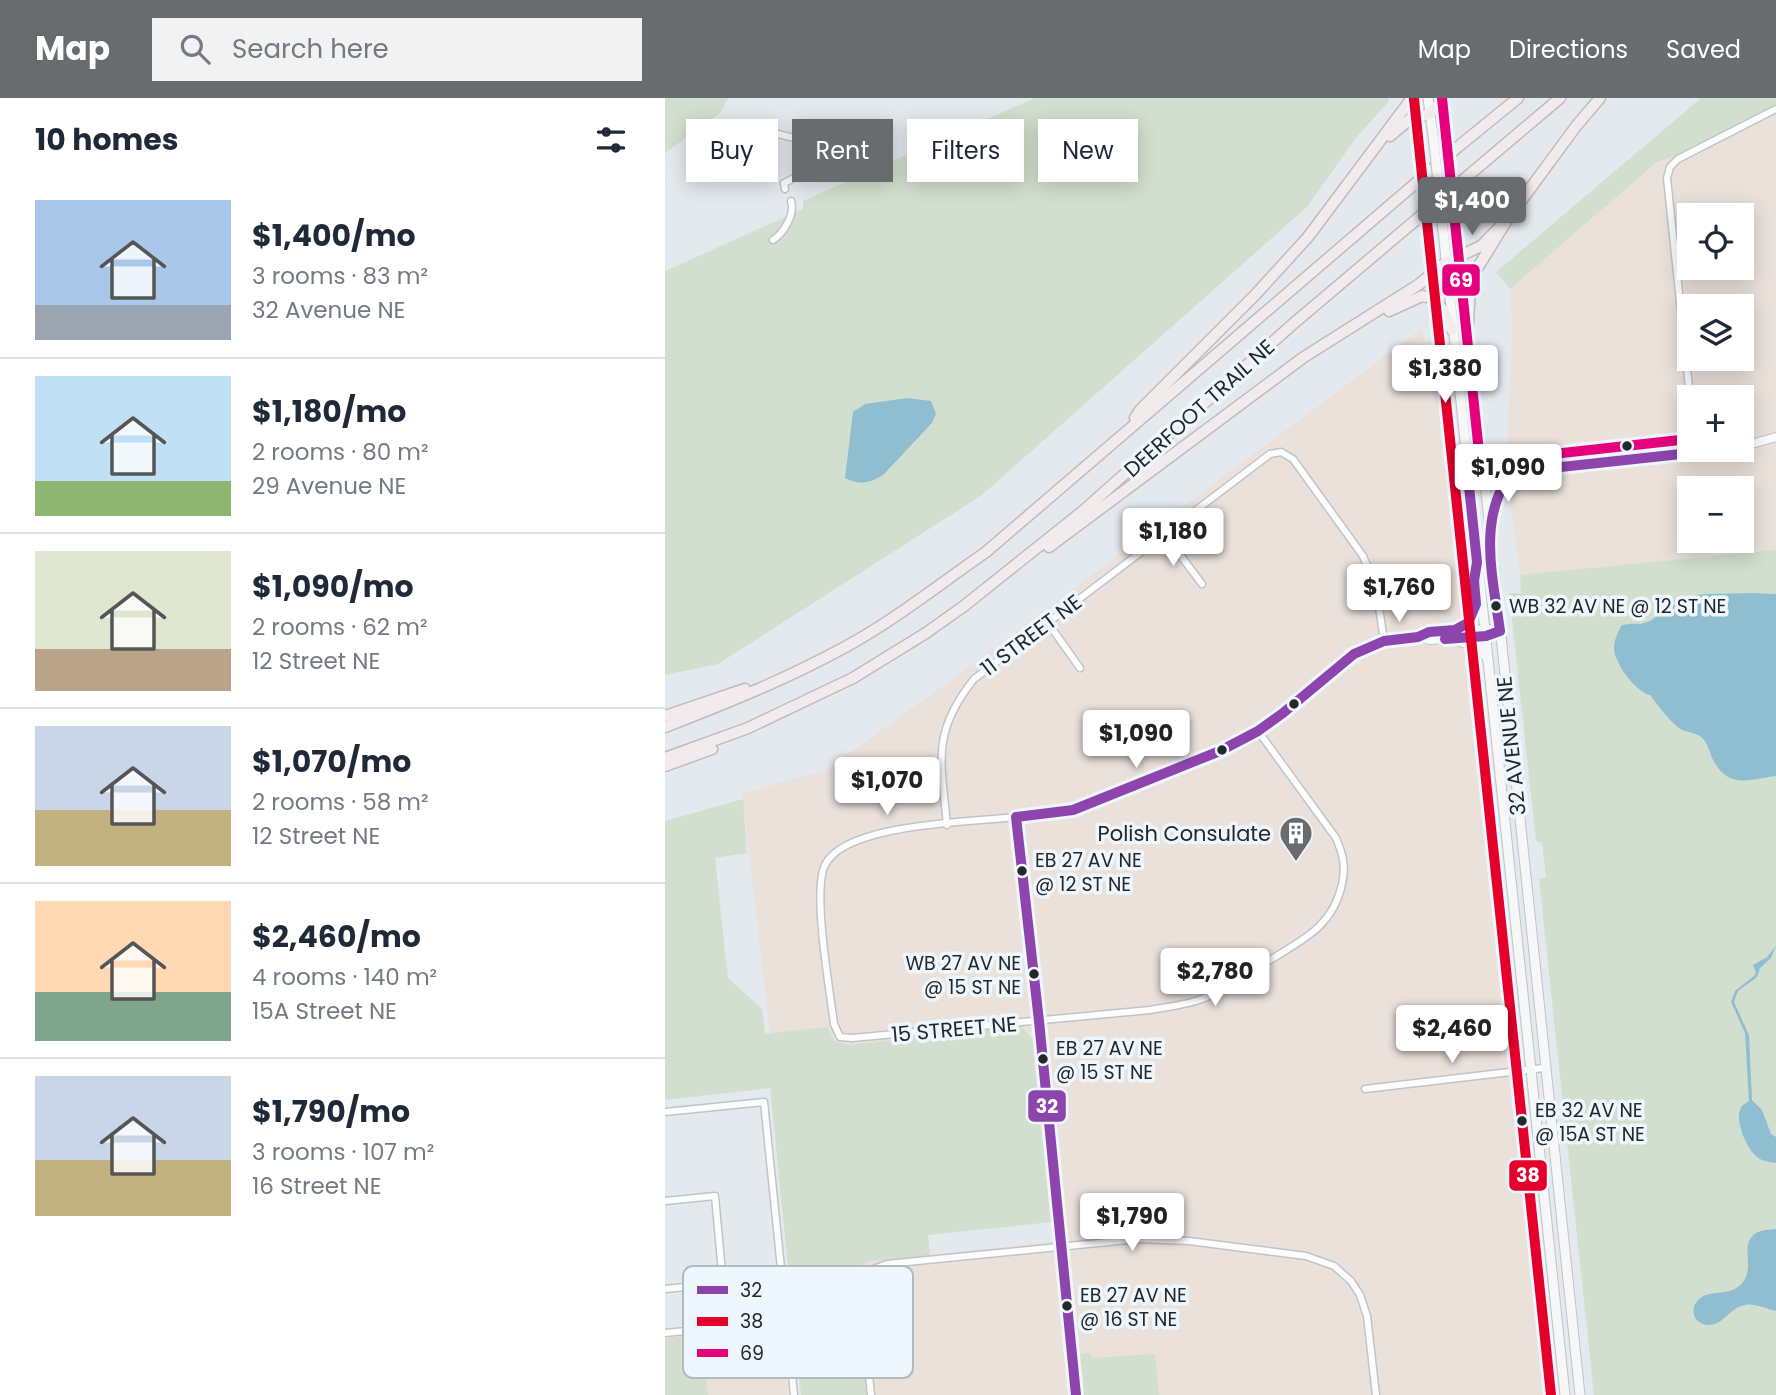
<!DOCTYPE html>
<meta charset="utf-8">
<style>
:root{--surface:#fff;--page:#f2f2f3;--text:#1f2937;--muted:#747a83;--line:#e0e1e3;--accent:#686c6f}
body{margin:0;font-family:Poppins,sans-serif;background:var(--page);color:var(--text);height:100vh;display:flex;flex-direction:column;font-size:26px;white-space:nowrap}
*{box-sizing:border-box;margin:0}
p{font-size:23px;color:var(--muted)}
.icon{flex:none;width:38px;height:38px;fill:none;stroke:currentColor;stroke-width:2;stroke-linecap:round;stroke-linejoin:round}
.map{position:relative;flex:1;overflow:hidden}
.details{display:flex;flex-direction:column;background:var(--surface);width:665px}
.details>*{flex:none}
.guide{position:absolute;left:21px;top:21px;width:665px;height:63px;display:flex;gap:14px}
.tools{position:absolute;left:1012px;top:105px;display:grid;gap:14px}
.tools a{display:grid;place-items:center;width:77px;height:77px;border-radius:0px;background:var(--surface);box-shadow:0 4px 18px #0003;font-size:35px}
.price{position:absolute;translate:-50% -60px;padding:0 16px;border-radius:7px;background:#fff;color:#222;font-size:23px;line-height:46px;filter:drop-shadow(0 2px 4px #0008)}
.price::after{content:'';position:absolute;left:50%;top:42px;width:21px;height:16px;margin-left:-10px;background:inherit;clip-path:polygon(0 0,100% 0,50% 100%)}
.price.active{background:var(--accent);color:#fff}
ul{padding:0;list-style:none}
li{display:flex;align-items:center;gap:21px;height:175px;padding:0 35px}
li+li{border-top:2px solid var(--line)}
li span{display:grid;place-items:center;flex:none;width:196px;height:140px;border-radius:0px;color:#555}
li>.icon{margin-inline-start:auto}
span .icon{width:84px;height:84px;fill:#fffc;stroke-width:1}
li b{font-size:30px}
h2{display:flex;justify-content:space-between;align-items:center;height:84px;padding:0 35px;font-size:30px}
.chip{padding:0 24px;border-radius:0px;background:var(--surface);box-shadow:0 4px 18px #0003;font-size:24px;line-height:63px}
.chip.active{background:var(--accent);color:#fff}
header{display:flex;align-items:center;gap:42px;box-sizing:border-box;height:98px;padding:0 35px;background:var(--accent);color:#fff}
header strong{font-size:33px}
nav{display:flex;gap:38px;margin-inline-start:auto;font-size:24px}
.search{width:490px;height:63px;background:var(--page);display:flex;align-items:center;gap:18px;box-sizing:border-box;padding:0 24px;border-radius:0px;color:var(--muted);font-size:26px}
main{display:flex;flex:1;min-height:0}
.map>svg:first-child{display:block}
.industrial{fill:#eae1db;fill-rule:evenodd}
.education{fill:#e9e1da}
.green{fill:#d2dfce}
.water{fill:#90bed1}
.lines{fill:none;stroke-linecap:round;stroke-linejoin:round}
.minor-casing{stroke:#c0c4c7;stroke-width:9}
.tertiary-casing{stroke:#c0c4c7;stroke-width:10}
.secondary-casing{stroke:#c0c4c7;stroke-width:11}
.motorway-casing{stroke:#c0babc;stroke-width:13}
.minor{stroke:#fbfcfc;stroke-width:6}
.tertiary{stroke:#fbfcfc;stroke-width:8}
.secondary{stroke:#f8f7f7;stroke-width:9}
.motorway{stroke:#f2ebeb;stroke-width:10}
.secondary-bridge-casing{stroke:#c0c4c7;stroke-width:11;stroke-linecap:butt}
.secondary-bridge{stroke:#f8f7f7;stroke-width:9}
.bus-1-casing{stroke:#eef7fe;stroke-width:16}
.bus-2-casing{stroke:#eef7fe;stroke-width:16}
.bus-3-casing{stroke:#eef7fe;stroke-width:16}
.bus-1{stroke:#8e44ad;stroke-width:10}
.bus-2{stroke:#e4002b;stroke-width:10}
.bus-3{stroke:#e5007d;stroke-width:10}
.bus-dot{fill:#25282b;stroke:#eef7fe;stroke-width:2.5}
.labels{text-anchor:middle;dominant-baseline:central;stroke-width:7;stroke-linejoin:round;paint-order:stroke}
.bus-label{font-size:19px;fill:#25282b;stroke:#eef7fe;text-anchor:start}
.street-label{font-size:21px;fill:#25282b;stroke:#eef7fe}
.poi-label{font-size:21px;fill:#25282b;stroke:#eef7fe;text-anchor:end}
.key{fill:#eef7fe;stroke:#b2b9bf;stroke-width:2}
.key-label{font-size:19px;fill:#25282b}
.line-badge{stroke:#eef7fe;stroke-width:2.5}
.badge-label{font-size:19px;text-anchor:middle;font-weight:bold;fill:#fff}
</style>
<header>
<strong>Map</strong>
<div class="search"><svg class="icon" aria-label="search" viewBox="0 0 24 24"><circle cx="10" cy="10" r="6"/><path d="M15 15l6 6"/></svg>Search here</div>
<nav><a>Map</a><a>Directions</a><a>Saved</a></nav>
</header>
<main>
<section class="details">
<h2>10 homes<svg class="icon" aria-label="filters" viewBox="0 0 24 24"><path d="M4 7h16M4 17h16"/><circle cx="9" cy="7" r="2"/><circle cx="15" cy="17" r="2"/></svg></h2>
<ul>
<li><span style="background:linear-gradient(#a9c7e8 75%,#9aa5b1 0)"><svg class="icon" aria-label="home" viewBox="0 0 24 24"><path d="M3 11l9-7 9 7M6 9v11h12V9"/></svg></span><div><b>$1,400/mo</b><p>3 rooms · 83 m²</p><p>32 Avenue NE</p></div></li>
<li><span style="background:linear-gradient(#bfe0f5 75%,#8fb573 0)"><svg class="icon" aria-label="home" viewBox="0 0 24 24"><path d="M3 11l9-7 9 7M6 9v11h12V9"/></svg></span><div><b>$1,180/mo</b><p>2 rooms · 80 m²</p><p>29 Avenue NE</p></div></li>
<li><span style="background:linear-gradient(#dfe7d0 70%,#b9a48a 0)"><svg class="icon" aria-label="home" viewBox="0 0 24 24"><path d="M3 11l9-7 9 7M6 9v11h12V9"/></svg></span><div><b>$1,090/mo</b><p>2 rooms · 62 m²</p><p>12 Street NE</p></div></li>
<li><span style="background:linear-gradient(#c9d6e8 60%,#c2b280 0)"><svg class="icon" aria-label="home" viewBox="0 0 24 24"><path d="M3 11l9-7 9 7M6 9v11h12V9"/></svg></span><div><b>$1,070/mo</b><p>2 rooms · 58 m²</p><p>12 Street NE</p></div></li>
<li><span style="background:linear-gradient(#ffd9b3 65%,#7fa58c 0)"><svg class="icon" aria-label="home" viewBox="0 0 24 24"><path d="M3 11l9-7 9 7M6 9v11h12V9"/></svg></span><div><b>$2,460/mo</b><p>4 rooms · 140 m²</p><p>15A Street NE</p></div></li>
<li><span style="background:linear-gradient(#c9d6e8 60%,#c2b280 0)"><svg class="icon" aria-label="home" viewBox="0 0 24 24"><path d="M3 11l9-7 9 7M6 9v11h12V9"/></svg></span><div><b>$1,790/mo</b><p>3 rooms · 107 m²</p><p>16 Street NE</p></div></li>
</ul>
</section>
<div class="map">
<svg width="1111" height="1297" viewBox="0 0 1111 1297">
<rect width="100%" height="100%" fill="#e4e9ee"/>
<path class="industrial" d="M1111,6V452L855,477L845,401L842,358L847,233L845,191L992,64L1010,58ZM1024,117H1076V170H1024ZM1024,208H1076V261H1024ZM1024,299H1076V352H1024ZM1024,390H1076V443H1024Z
M756,231L793,360L896,1297H202L189,1165L391,1143L367,934L108,959L77,696L162,671L288,581Z"/>
<path class="education" d="M115,1228L123,1297H43L36,1236Z"/>
<path class="green" d="M0,0H63L55,15L0,55Z
M370,0H723L724,3L690,41L642,109L317,397L53,566L0,577V173L138,111V103Z
M1036,0H1111V6L1010,58L992,64L845,191L831,174Z
M1111,452V1297H929L874,781L881,779L877,745L871,743L844,495H856L855,477Z
M78,701L82,755L50,760L63,880L97,911L100,936L162,929L170,943L183,947L355,928L368,941L388,1124L263,1137L265,1158L204,1163C194,1167 190,1174 190,1184L202,1297H136L105,990L0,1002V723Z
M36,1236L43,1297H0V1240Z
M424,1255L428,1260L490,1256L494,1297H417L413,1259L414,1256Z"/>
<path class="water" d="M242,300L266,303L271,316L267,325L219,376C206,385 194,388 180,380L188,314L200,306Z
M1088,495L1111,496V678C1085,681 1064,692 1048,662C1044,653 1043,644 1035,638C1028,634 1020,634 1014,630C1004,623 992,606 985,597C970,594 949,564 949,550C949,542 953,535 956,528C965,524 971,527 979,525C992,522 997,511 1005,502L1024,501L1031,497L1042,496Z
M1111,848L1106,860L1095,870L1092,879L1073,893L1069,904L1084,937L1087,1002L1097,1012L1106,1036L1111,1039V1065C1104,1064 1095,1063 1090,1057C1081,1049 1069,1021 1076,1010C1077,1007 1081,1005 1084,1003L1080,935L1066,904L1070,893L1089,878L1091,875L1088,867L1102,859Z
M1111,1131V1213C1101,1211 1090,1205 1080,1207C1065,1209 1058,1228 1043,1227C1028,1226 1024,1210 1034,1201C1047,1190 1066,1200 1078,1184C1091,1168 1071,1141 1096,1133C1101,1131 1106,1132 1111,1131Z"/>
<g class="lines">
<defs>
<path id="minor" d="M109,35L137,42L148,54V63L141,74L119,85L120,91
M108,142C119,135 130,116 126,103
M1025,299L1002,80L1005,69L1013,61L1111,11
M500,437L537,486
M383,525L415,570
M351,719C308,724 180,725 160,767C147,793 165,893 169,926L175,939L187,940L485,912C502,909 521,907 537,901C560,892 581,877 602,864C637,842 668,829 677,786C681,769 678,756 671,740L593,633
M282,727C276,663 266,635 309,581L605,356L616,354L628,361L698,458L711,489L719,543
M700,991L879,970
M0,1014L99,1004L129,1297
M0,1103L50,1098L58,1185L0,1191
M0,1235L122,1223
M206,1297L195,1188L200,1174L222,1166L473,1141L524,1143L641,1158L669,1168L686,1183L695,1197L702,1218L711,1297"/>
<path id="tertiary" d="M1076,349L1111,339
M803,379L1053,352
M753,539L764,534L826,531
M411,1297L374,923L351,719L408,712L555,653L593,633L618,615L689,556L719,543L753,539L765,542L821,538L835,533"/>
<path id="secondary" d="M763,0L769,45
M779,0L781,34
M790,122L800,216
M778,132L900,1297
M802,237L818,365L915,1297
M816,350L829,361L854,374
M826,415L832,392L846,375
M790,532C807,523 811,513 810,493
M786,541L813,549L822,560"/>
<path id="motorway" d="M725,38L745,21L765,16L779,0
M724,213L757,198L767,200L778,212L787,232
M802,241L805,189L810,174L842,122L912,27L935,0
M470,320L475,312L591,196L643,139L747,0
M384,449L639,259L753,187L780,165L816,148L842,122
M0,618L80,591
M0,629C62,605 124,580 182,548C231,521 275,486 321,454L794,48L853,0
M0,660L83,630L188,580L261,535L299,508L418,413L628,226L895,0
M0,668L47,651"/>
</defs>
<use href="#minor" class="minor-casing"/>
<use href="#tertiary" class="tertiary-casing"/>
<use href="#secondary" class="secondary-casing"/>
<use href="#motorway" class="motorway-casing"/>
<use href="#minor" class="minor"/>
<use href="#tertiary" class="tertiary"/>
<use href="#secondary" class="secondary"/>
<use href="#motorway" class="motorway"/>
<defs>
<path id="secondary-bridge" d="M781,34L790,122
M769,45L778,132"/>
</defs>
<use href="#secondary-bridge" class="secondary-bridge-casing"/>
<use href="#secondary-bridge" class="secondary-bridge"/>
<defs>
<path id="bus-1" d="M780,541L821,538L835,533C828,480 812,421 846,375
M351,719L408,712L555,653L593,633L618,615L689,556L719,543L753,539L764,534L790,532L803,525L811,506L809,483L812,464L803,379L1053,352
M351,719L374,923L411,1297"/>
<path id="bus-2" d="M749,1L886,1297"/>
<path id="bus-3" d="M777,0L815,364L1024,341"/>
</defs>
<use href="#bus-1" class="bus-1-casing"/>
<use href="#bus-2" class="bus-2-casing"/>
<use href="#bus-3" class="bus-3-casing"/>
<use href="#bus-1" class="bus-1"/>
<use href="#bus-2" class="bus-2"/>
<use href="#bus-3" class="bus-3"/>
</g>
<defs>
<symbol id="building-pin" viewBox="-11 -11 22 30"><path d="M0 17L-7.5 6A9.5 9.5 0 1 1 7.5 6Z" fill="#686c6f" stroke="#eef7fe"/><path d="M-4-6H4V6H1V3H-1V6H-4ZM-2.5-4.3h1.7v1.8h-1.7ZM.8-4.3h1.7v1.8H.8ZM-2.5-1h1.7V.8h-1.7ZM.8-1h1.7V.8H.8Z" fill="#fff"/></symbol>
</defs>
<g fill-rule="evenodd">
<use href="#building-pin" x="612" y="716" width="38" height="52"/>
</g>
<g class="bus-dot">
<circle cx="962" cy="348" r="6"/>
<circle cx="831" cy="508" r="6"/>
<circle cx="629" cy="606" r="6"/>
<circle cx="557" cy="652" r="6"/>
<circle cx="357" cy="773" r="6"/>
<circle cx="369" cy="876" r="6"/>
<circle cx="378" cy="961" r="6"/>
<circle cx="857" cy="1023" r="6"/>
<circle cx="402" cy="1208" r="6"/>
</g>
<g class="labels">
<g class="bus-label">
<text x="844" y="508">WB 32 AV NE @ 12 ST NE</text>
<text x="370" y="762">EB 27 AV NE<tspan x="370" dy="24">@ 12 ST NE</tspan></text>
<text x="356" y="865" text-anchor="end">WB 27 AV NE<tspan x="356" dy="24">@ 15 ST NE</tspan></text>
<text x="391" y="950">EB 27 AV NE<tspan x="391" dy="24">@ 15 ST NE</tspan></text>
<text x="870" y="1012">EB 32 AV NE<tspan x="870" dy="24">@ 15A ST NE</tspan></text>
<text x="415" y="1197">EB 27 AV NE<tspan x="415" dy="24">@ 16 ST NE</tspan></text>
</g>
<g class="street-label">
<text transform="translate(534 310) rotate(-42)">DEERFOOT TRAIL NE</text>
<text transform="translate(366 537) rotate(-37)">11 STREET NE</text>
<text transform="translate(846 648) rotate(-96)">32 AVENUE NE</text>
<text transform="translate(289 931) rotate(-5)">15 STREET NE</text>
</g>
<g class="poi-label">
<text x="606" y="735">Polish Consulate</text>
</g>
</g>
<rect x="18" y="1168" width="230" height="112" rx="10" class="key"/>
<rect x="32" y="1188" width="31" height="8" fill="#8e44ad"/>
<rect x="32" y="1219" width="31" height="9" fill="#e4002b"/>
<rect x="32" y="1251" width="31" height="8" fill="#e5007d"/>
<g class="key-label">
<text x="75" y="1199">32</text>
<text x="75" y="1230">38</text>
<text x="75" y="1262">69</text>
</g>
<g class="line-badge">
<rect x="776" y="165" width="40" height="34" rx="7" fill="#e5007d"/>
<rect x="362" y="991" width="40" height="34" rx="7" fill="#8e44ad"/>
<rect x="843" y="1061" width="40" height="33" rx="7" fill="#e4002b"/>
</g>
<g class="badge-label">
<text x="796" y="189">69</text>
<text x="382" y="1015">32</text>
<text x="863" y="1084">38</text>
</g>
</svg>
<div class="tools">
<a><svg class="icon" aria-label="locate" viewBox="0 0 24 24"><circle cx="12" cy="12" r="6"/><path d="M12 2v4M12 18v4M2 12h4M18 12h4"/></svg></a>
<a><svg class="icon" aria-label="layers" viewBox="0 0 24 24"><path d="M12 4l9 5-9 5-9-5zM3 14l9 5 9-5"/></svg></a>
<a>+</a>
<a>−</a>
</div>
<b class="price active" style="left:807px;top:139px">$1,400</b>
<b class="price" style="left:780px;top:307px">$1,380</b>
<b class="price" style="left:843px;top:406px">$1,090</b>
<b class="price" style="left:508px;top:470px">$1,180</b>
<b class="price" style="left:734px;top:526px">$1,760</b>
<b class="price" style="left:471px;top:672px">$1,090</b>
<b class="price" style="left:222px;top:719px">$1,070</b>
<b class="price" style="left:550px;top:910px">$2,780</b>
<b class="price" style="left:787px;top:967px">$2,460</b>
<b class="price" style="left:467px;top:1155px">$1,790</b>
<div class="guide">
<a class="chip">Buy</a>
<a class="chip active">Rent</a>
<a class="chip">Filters</a>
<a class="chip">New</a>
</div>
</div>
</main>
